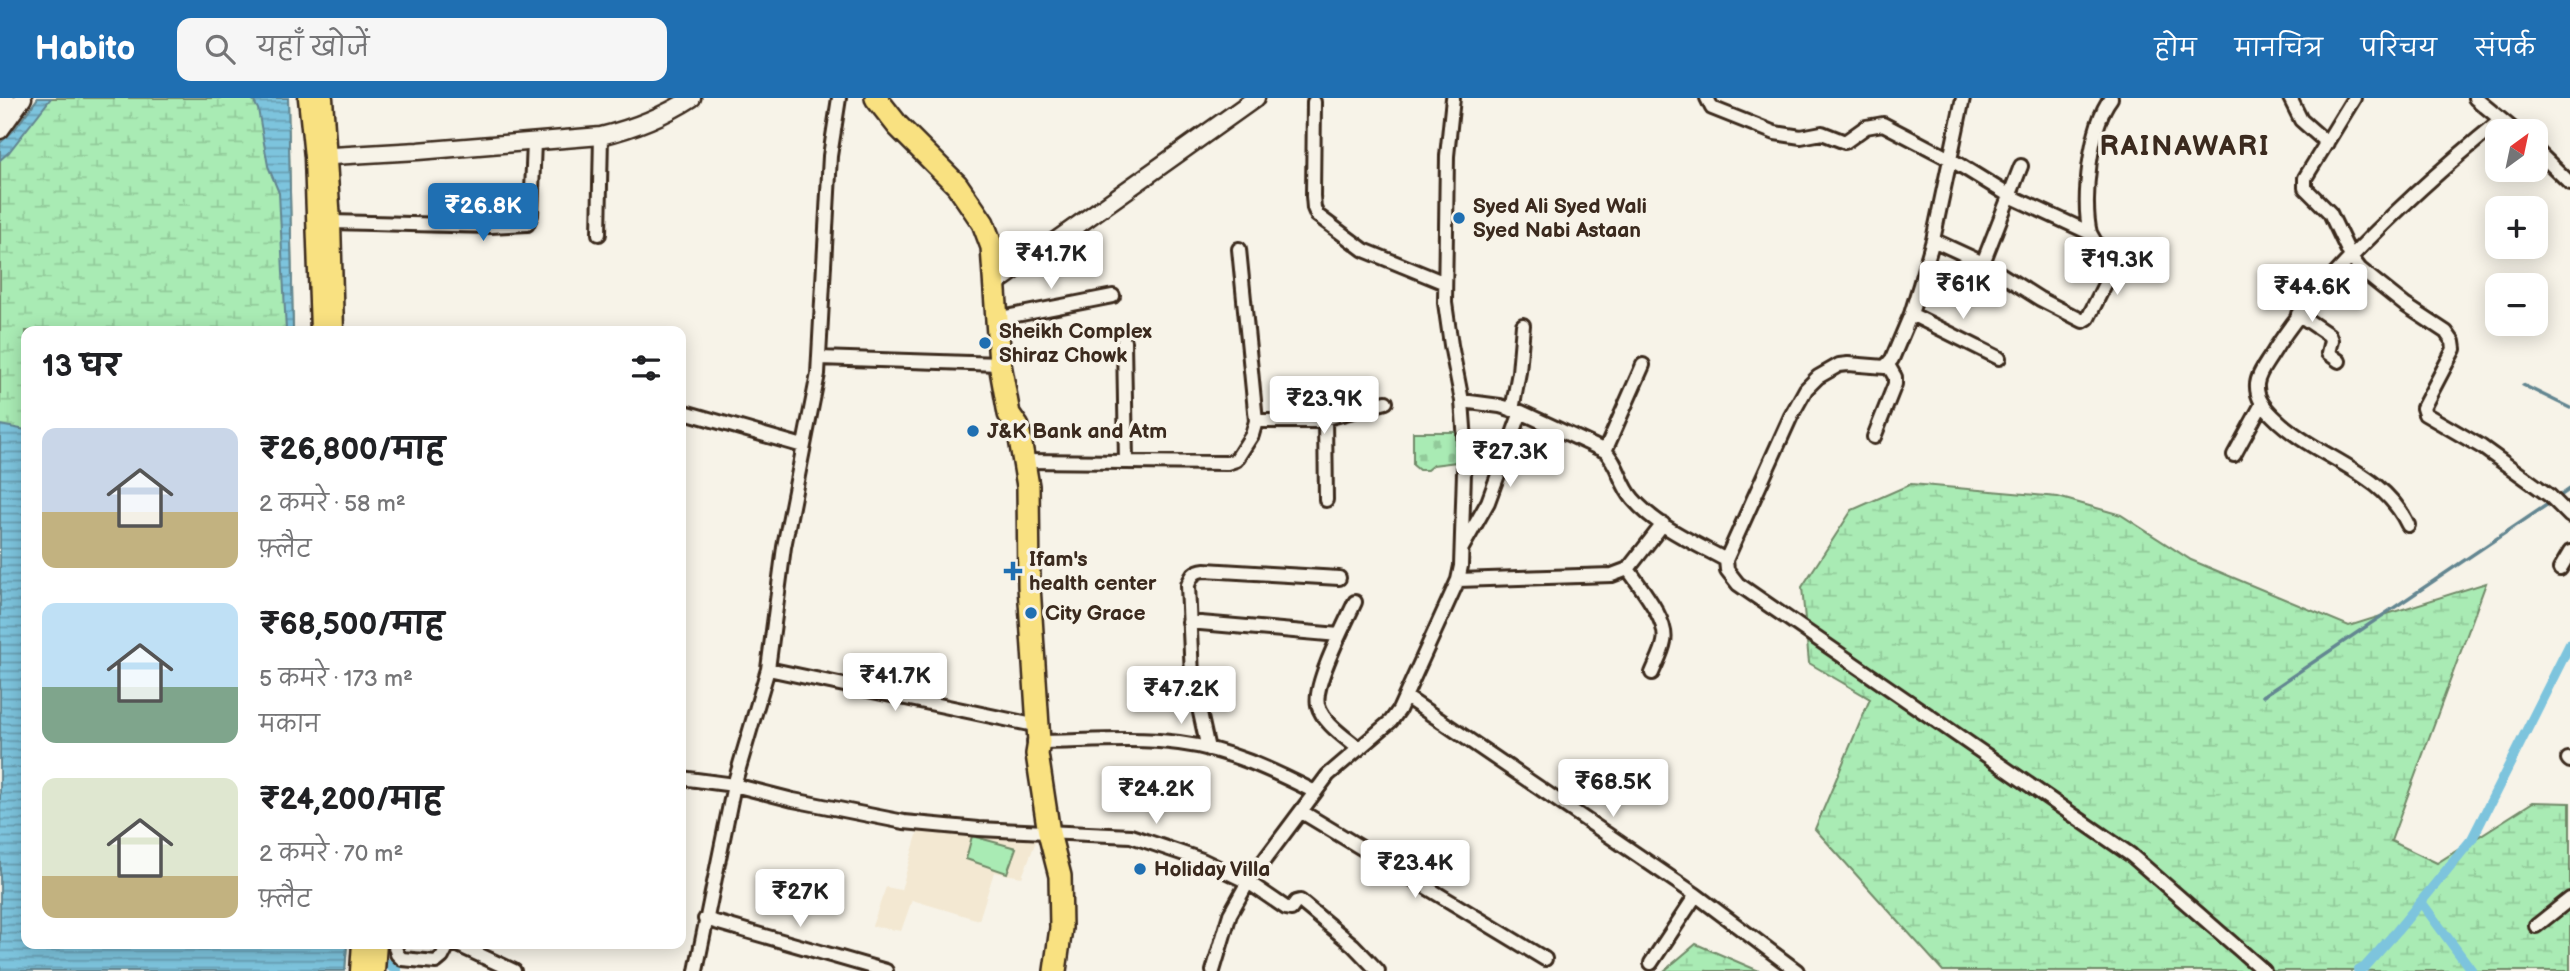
<!DOCTYPE html>
<html lang="hi">
<meta charset="utf-8">
<style>
:root{--surface:#fff;--page:#f6f6f6;--text:#202124;--muted:#757577;--accent:#1f6fb2}
body{margin:0;font-family:"Balsamiq Sans","Playpen Sans Deva",sans-serif;background:var(--page);color:var(--text);height:100vh;display:flex;flex-direction:column;font-size:26px;white-space:nowrap}
*{box-sizing:border-box;margin:0}
p{font-size:23px;color:var(--muted)}
.icon{flex:none;width:38px;height:38px;fill:none;stroke:currentColor;stroke-width:2;stroke-linecap:round;stroke-linejoin:round}
.map{position:relative;flex:1;overflow:hidden}
.panel{position:absolute;left:21px;top:228px;width:665px;height:623px;display:flex;flex-direction:column;background:var(--surface);border-radius:14px;box-shadow:0 4px 18px #0003}
.panel>*{flex:none}
.needle{width:46px;rotate:33deg}
.tools{position:absolute;left:2485px;top:21px;display:grid;gap:14px}
.tools a{display:grid;place-items:center;width:63px;height:63px;border-radius:14px;background:var(--surface);box-shadow:0 4px 18px #0003;font-size:35px}
.price{position:absolute;translate:-50% -60px;padding:0 16px;border-radius:7px;background:#fff;color:#222;font-size:23px;line-height:46px;filter:drop-shadow(0 2px 4px #0008)}
.price::after{content:'';position:absolute;left:50%;top:42px;width:21px;height:16px;margin-left:-10px;background:inherit;clip-path:polygon(0 0,100% 0,50% 100%)}
.price.current{background:var(--accent);color:#fff}
ul{padding:0;list-style:none}
li{display:flex;align-items:center;gap:21px;height:175px;padding:0 21px}
li span{display:grid;place-items:center;flex:none;width:196px;height:140px;border-radius:14px;color:#555}
li>.icon{margin-inline-start:auto}
span .icon{width:84px;height:84px;fill:#fffc;stroke-width:1}
li b{font-size:30px}
h2{display:flex;justify-content:space-between;align-items:center;height:84px;padding:0 21px;font-size:30px}
header{display:flex;align-items:center;gap:42px;box-sizing:border-box;height:98px;padding:0 35px;background:var(--accent);color:#fff}
header strong{font-size:33px}
nav{display:flex;gap:38px;margin-inline-start:auto;font-size:24px}
.search{width:490px;height:63px;background:var(--page);display:flex;align-items:center;gap:18px;box-sizing:border-box;padding:0 24px;border-radius:14px;color:var(--muted);font-size:26px}
.map>svg:first-child{display:block}
.built{fill:#f3e8d2}
.wetland{fill:url(#wetland-marsh);stroke:#728a69;stroke-width:2}
.cemetery{fill:url(#cemetery-stones);stroke:#728a69;stroke-width:2}
.pitch{fill:#a9ebb4;stroke:#728a69;stroke-width:2}
.water{fill:url(#water-rules);stroke:#638691;stroke-width:2}
.lines{fill:none;stroke-linecap:round;stroke-linejoin:round}
.stream{stroke:#638691;stroke-width:3.5}
.canal{stroke:#7dc4dd;stroke-width:10}
.street-casing{stroke:#3b2a1e;stroke-width:18}
.secondary-casing{stroke:#3b2a1e;stroke-width:21}
.primary-casing{stroke:#3b2a1e;stroke-width:23}
.highway-casing{stroke:#3b2a1e;stroke-width:26}
.street{stroke:#f7f3e8;stroke-width:12}
.secondary{stroke:#f7f3e8;stroke-width:16}
.primary{stroke:#f9e181;stroke-width:18}
.highway{stroke:#f9e181;stroke-width:21}
.poi-dot{fill:#1f6fb2;stroke:#f7f3e8;stroke-width:2.5}
.labels{text-anchor:middle;dominant-baseline:central;stroke-width:7;stroke-linejoin:round;paint-order:stroke}
.poi-label{font-size:21px;font-weight:bold;fill:#3b2a1e;stroke:#f7f3e8;text-anchor:start}
.district-label{font-size:28px;font-weight:bold;letter-spacing:2px;fill:#3b2a1e;stroke:#f7f3e8}
</style>
<header>
<strong>Habito</strong>
<div class="search"><svg class="icon" aria-label="search" viewBox="0 0 24 24"><circle cx="10" cy="10" r="6"/><path d="M15 15l6 6"/></svg>यहाँ खोजें</div>
<nav><a>होम</a><a>मानचित्र</a><a>परिचय</a><a>संपर्क</a></nav>
</header>
<div class="map">
<svg width="2570" height="873" viewBox="0 0 2570 873">
<defs>
<pattern id="wetland-marsh" width="20" height="14" patternUnits="userSpaceOnUse" patternTransform="scale(1.75)"><rect width="20" height="14" fill="#a9ebb4"/><path d="M1 5h8M5 5V1M11 12h8M15 12V8" fill="none" stroke="#92ca9a"/></pattern>
<pattern id="cemetery-stones" width="16" height="16" patternUnits="userSpaceOnUse" patternTransform="scale(1.75)"><rect width="16" height="16" fill="#a9ebb4"/><path d="M2 7V4a2 2 0 0 1 4 0v3zM10 15v-3a2 2 0 0 1 4 0v3z" fill="#92ca9a"/></pattern>
<pattern id="water-rules" width="6" height="5" patternUnits="userSpaceOnUse" patternTransform="scale(1.75)"><rect width="6" height="5" fill="#7dc4dd"/><path d="M0 2.5h6" fill="none" stroke="#689fb3"/></pattern>
</defs>
<rect width="100%" height="100%" fill="#f7f3e8"/>
<filter id="ink" filterUnits="userSpaceOnUse"><feTurbulence type="fractalNoise" baseFrequency=".0143" numOctaves="2"/><feDisplacementMap in="SourceGraphic" scale="14" xChannelSelector="R" yChannelSelector="G"/><feConvolveMatrix kernelMatrix="1 2 1 2 8 2 1 2 1" color-interpolation-filters="sRGB"/></filter>
<g filter="url(#ink)">
<path class="built" d="M919,730L1038,738L1022,779L994,774L979,822L912,802L901,833L872,828L886,789L901,792Z"/>
<path class="wetland" d="M38,0H288L293,233H26V845H347L345,873H0V45L14,32Z
M1911,386L2058,399L2121,417L2191,462L2349,528L2486,485L2391,743L2437,765L2533,704L2570,705V873H1943L1815,731L1870,601L1809,565L1802,489L1852,412Z
M1696,846L1759,873H1664Z"/>
<path class="cemetery" d="M1413,334H1456V364L1433,367L1427,372H1419L1413,367Z"/>
<path class="pitch" d="M972,738L1016,750L1007,775L966,761Z"/>
<path class="water" d="M38,0H51L9,54L0,62V45L14,32Z
M252,0H288L293,233H286L279,95L268,68L258,11Z
M0,327L26,332V845H347L345,873H0Z"/>
<g class="lines">
<path class="stream" d="M2523,287L2570,310
M2557,400L2570,391
M2263,598L2551,404"/>
<path class="canal" d="M2421,804L2472,873
M374,856L397,873
M2358,873L2365,869L2397,833L2472,741L2570,546"/>
<defs>
<path id="street" d="M1707,0L1712,10L1775,35L1801,39L1822,35L1845,44L1866,29L1883,26L1950,61L2010,98L2090,135C2102,159 2117,165 2142,170
M2290,0L2301,22L2327,45
M2354,0L2305,80V90L2330,115L2351,159L2360,171L2405,207L2446,234L2453,244L2454,251L2423,310L2425,316L2482,349L2550,398L2570,418
M2475,0L2515,33
M1314,4L1313,98L1314,110L1317,117L1364,152L1445,185
M2536,52L2570,85
M331,124L490,128L527,126L531,117L534,44
M2090,135C2082,103 2090,27 2111,0
M599,136L601,38
M1933,142L1983,165L2040,201L2083,223L2088,220L2116,164
M1983,165L2021,68
M1911,216L1999,260
M2298,216L2329,237L2331,242L2328,255L2339,263
M996,221L1113,198
M1124,243L1126,364
M819,260L1000,266
M1462,303L1500,308L1521,314L1605,353C1619,367 1620,386 1633,401C1657,429 1695,445 1726,462
M1512,312L1519,274L1523,227
M681,313L803,348
M1325,321L1326,402
M1256,323H1316L1386,304
M1874,339L1895,286V279L1888,267
M1605,353L1643,267
M2234,357L2262,306
M1025,363L1227,365L1236,362L1252,337L1256,323L1239,151
M2408,427C2382,371 2314,360 2273,318C2264,309 2256,300 2257,286C2258,276 2266,266 2271,258C2290,226 2312,201 2337,174C2388,119 2443,69 2501,22
M1462,450L1488,404L1521,314
M1726,462L1727,472L1738,486L2131,757L2264,873
M1726,462L1791,318L1806,291L1818,279L1839,267L1848,266L1885,269L1892,261L1911,216L1920,187L1933,142L1963,0
M1628,471C1640,489 1669,523 1664,544C1662,555 1656,565 1652,575
M2560,471L2570,454
M1458,482L1612,477L1628,471L1663,426
M1355,504C1346,524 1313,586 1318,607C1323,625 1345,639 1359,651
M1189,524L1339,537
M768,571L1029,626
M1406,599L1696,797L1797,873
M1034,644C1082,644 1131,639 1179,645C1227,651 1272,672 1315,694
M1208,651L1192,578L1188,487C1192,477 1194,473 1205,472L1339,480
M2568,661L2570,663
M681,680L734,687L793,702L904,724L979,731L1131,738L1202,762L1248,784L1286,810L1291,811L1296,804L1300,803L1353,847L1378,873
M1302,714L1545,861
M705,821L886,873
M2536,828L2570,801
M394,845L397,856L402,861L436,864L442,859L449,845
M454,845L514,873
M1651,865L1696,797
M696,873L734,687L768,571L784,449L818,276L830,58L839,0
M1213,873L1230,816L1248,784L1328,677L1391,623L1399,612L1458,482L1461,468L1465,343L1462,303L1451,247L1445,205L1447,58L1453,0"/>
<path id="secondary" d="M0,9L6,0
M0,32L23,0
M315,59L418,53L601,38C634,30 664,18 692,0
M995,186L1256,0"/>
<path id="primary" d="M308,0L314,59L320,233
M323,0L331,124L334,233
M360,873L362,845
M375,873L377,845"/>
<path id="highway" d="M876,0L898,28L957,87L983,125L992,149L1000,266L1009,316L1018,329L1028,388L1029,488L1039,644L1037,656L1049,735L1060,778L1061,830L1055,873"/>
</defs>
<use href="#street" class="street-casing"/>
<use href="#secondary" class="secondary-casing"/>
<use href="#primary" class="primary-casing"/>
<use href="#highway" class="highway-casing"/>
<use href="#street" class="street"/>
<use href="#secondary" class="secondary"/>
<use href="#primary" class="primary"/>
<use href="#highway" class="highway"/>
</g>
</g>
<g class="poi-dot">
<circle cx="1459" cy="120" r="7"/>
<circle cx="985" cy="245" r="7"/>
<circle cx="973" cy="333" r="7"/>
<path d="M1009.5 462.5h7v7h7v7h-7v7h-7v-7h-7v-7h7z"/>
<circle cx="1031" cy="515" r="7"/>
<circle cx="1140" cy="771" r="7"/>
</g>
<g class="labels">
<g class="poi-label">
<text x="1473" y="108">Syed Ali Syed Wali<tspan x="1473" dy="24">Syed Nabi Astaan</tspan></text>
<text x="999" y="233">Sheikh Complex<tspan x="999" dy="24">Shiraz Chowk</tspan></text>
<text x="987" y="333">J&amp;K Bank and Atm</text>
<text x="1029" y="461">Ifam's<tspan x="1029" dy="24">health center</tspan></text>
<text x="1045" y="515">City Grace</text>
<text x="1154" y="771">Holiday Villa</text>
</g>
<g class="district-label">
<text x="2185" y="48">RAINAWARI</text>
</g>
</g>
</svg>
<div class="tools">
<a><svg class="needle" viewBox="-14 -14 28 28"><path d="M0-13l5 13h-10z" fill="#e53935"/><path d="M0 13l5-13h-10z" fill="#757577"/></svg></a>
<a>+</a>
<a>−</a>
</div>
<b class="price current" style="left:483px;top:145px">₹26.8K</b>
<b class="price" style="left:1051px;top:193px">₹41.7K</b>
<b class="price" style="left:2117px;top:199px">₹19.3K</b>
<b class="price" style="left:1963px;top:223px">₹61K</b>
<b class="price" style="left:2312px;top:226px">₹44.6K</b>
<b class="price" style="left:1324px;top:338px">₹23.9K</b>
<b class="price" style="left:1510px;top:391px">₹27.3K</b>
<b class="price" style="left:895px;top:615px">₹41.7K</b>
<b class="price" style="left:1181px;top:628px">₹47.2K</b>
<b class="price" style="left:1613px;top:721px">₹68.5K</b>
<b class="price" style="left:1156px;top:728px">₹24.2K</b>
<b class="price" style="left:1415px;top:802px">₹23.4K</b>
<b class="price" style="left:800px;top:831px">₹27K</b>
<section class="panel">
<h2>13 घर<svg class="icon" aria-label="filters" viewBox="0 0 24 24"><path d="M4 7h16M4 17h16"/><circle cx="9" cy="7" r="2"/><circle cx="15" cy="17" r="2"/></svg></h2>
<ul>
<li><span style="background:linear-gradient(#c9d6e8 60%,#c2b280 0)"><svg class="icon" aria-label="home" viewBox="0 0 24 24"><path d="M3 11l9-7 9 7M6 9v11h12V9"/></svg></span><div><b>₹26,800/माह</b><p>2 कमरे · 58 m²</p><p>फ़्लैट</p></div></li>
<li><span style="background:linear-gradient(#bfe0f5 60%,#7fa58c 0)"><svg class="icon" aria-label="home" viewBox="0 0 24 24"><path d="M3 11l9-7 9 7M6 9v11h12V9"/></svg></span><div><b>₹68,500/माह</b><p>5 कमरे · 173 m²</p><p>मकान</p></div></li>
<li><span style="background:linear-gradient(#dfe7d0 70%,#c2b280 0)"><svg class="icon" aria-label="home" viewBox="0 0 24 24"><path d="M3 11l9-7 9 7M6 9v11h12V9"/></svg></span><div><b>₹24,200/माह</b><p>2 कमरे · 70 m²</p><p>फ़्लैट</p></div></li>
</ul>
</section>
</div>
